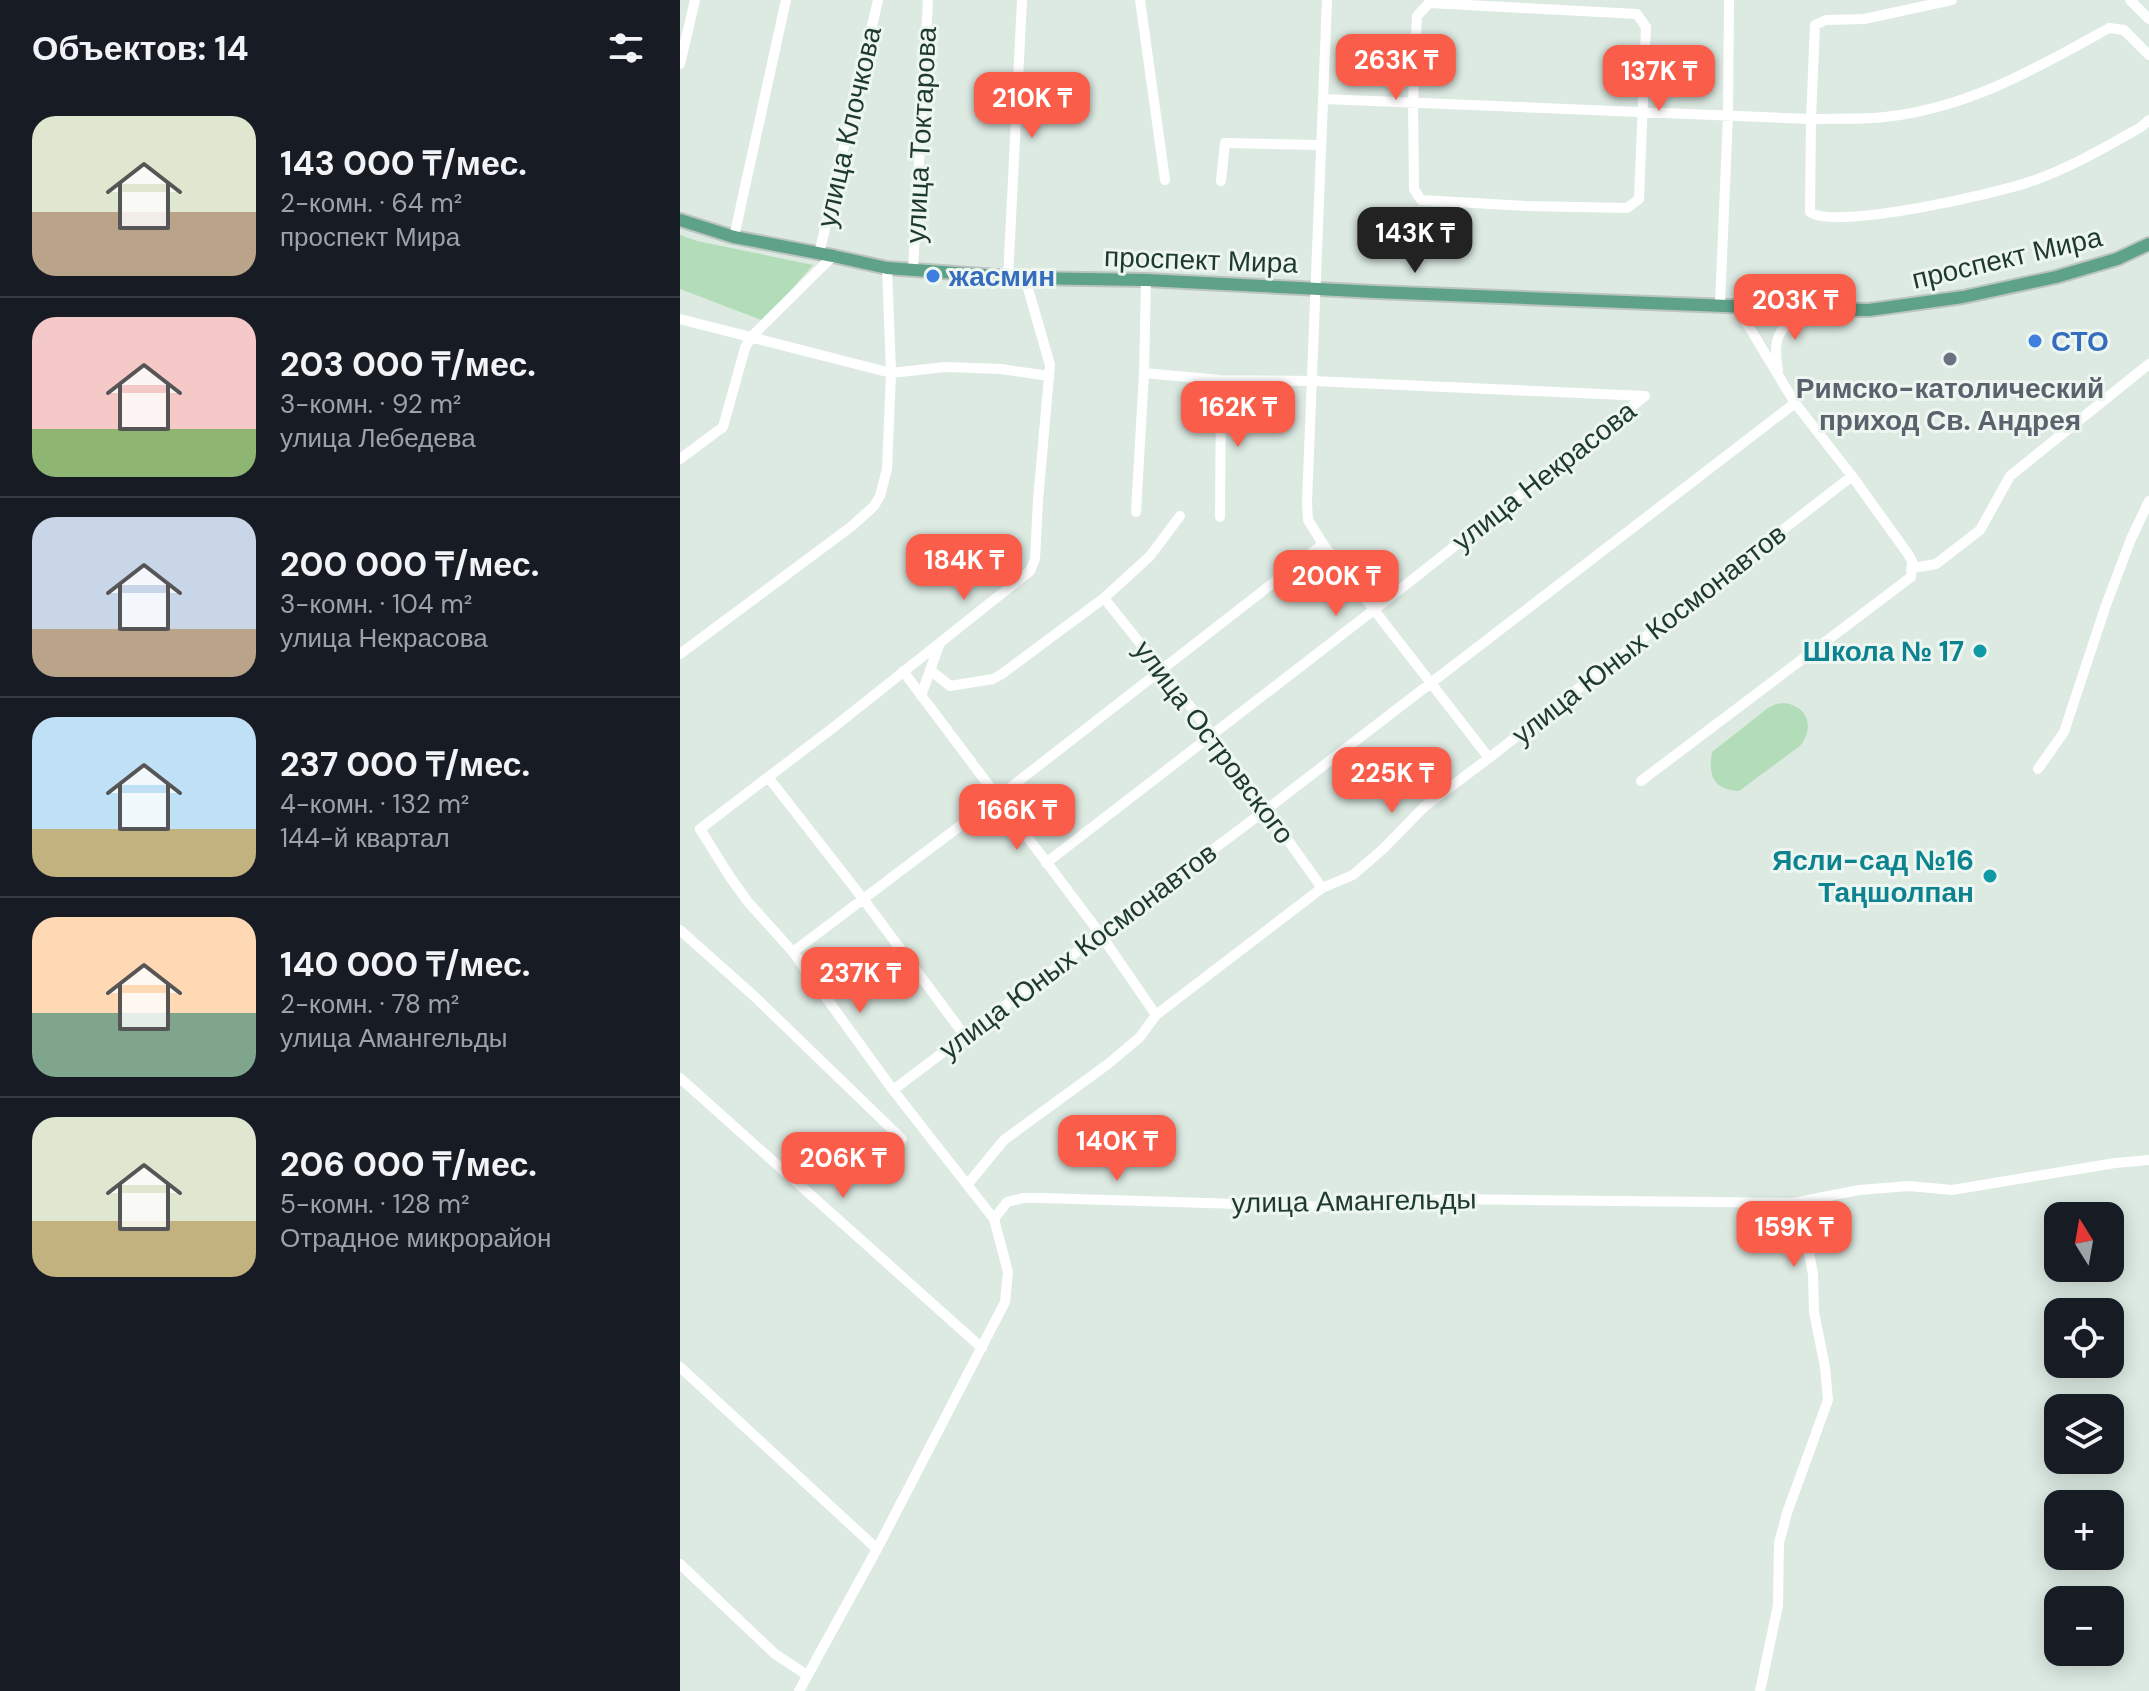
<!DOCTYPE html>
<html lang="ru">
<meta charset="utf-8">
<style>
:root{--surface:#171b24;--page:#20242c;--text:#f1f3f6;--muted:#9ea1a6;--line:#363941;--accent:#fa5e4a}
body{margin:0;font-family:"DM Sans",sans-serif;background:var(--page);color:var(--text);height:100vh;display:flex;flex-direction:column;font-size:30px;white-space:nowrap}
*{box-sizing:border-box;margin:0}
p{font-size:26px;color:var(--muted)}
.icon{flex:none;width:44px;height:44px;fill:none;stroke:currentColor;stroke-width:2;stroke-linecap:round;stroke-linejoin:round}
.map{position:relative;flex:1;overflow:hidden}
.details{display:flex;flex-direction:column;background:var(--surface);width:680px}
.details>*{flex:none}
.needle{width:52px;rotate:349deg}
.fabs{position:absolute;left:1364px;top:1202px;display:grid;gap:16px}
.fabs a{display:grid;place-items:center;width:80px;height:80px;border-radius:16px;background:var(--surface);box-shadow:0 4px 20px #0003;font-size:40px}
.price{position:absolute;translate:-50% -68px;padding:0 18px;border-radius:16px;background:var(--accent);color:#fff;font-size:26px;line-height:52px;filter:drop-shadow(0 2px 4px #0008)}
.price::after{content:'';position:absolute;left:50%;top:48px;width:24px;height:18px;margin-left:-12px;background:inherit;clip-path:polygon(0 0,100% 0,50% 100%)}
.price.current{background:#222;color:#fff}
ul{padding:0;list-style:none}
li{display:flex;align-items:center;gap:24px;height:200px;padding:0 32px}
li+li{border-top:2px solid var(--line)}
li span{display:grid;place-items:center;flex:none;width:224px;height:160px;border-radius:24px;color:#555}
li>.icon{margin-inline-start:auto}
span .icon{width:96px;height:96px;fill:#fffc;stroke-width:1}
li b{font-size:34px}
h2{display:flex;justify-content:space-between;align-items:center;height:96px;padding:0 32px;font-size:34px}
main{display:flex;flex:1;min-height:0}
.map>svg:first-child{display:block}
.green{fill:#b3ddb9}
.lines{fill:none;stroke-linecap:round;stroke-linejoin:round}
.major-casing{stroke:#bcc4c0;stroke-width:16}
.minor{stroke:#fff;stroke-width:10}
.major{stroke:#5ea288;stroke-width:12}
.shop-dot{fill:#3f7fe0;stroke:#edf6f0;stroke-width:3}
.worship-dot{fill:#6b7280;stroke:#edf6f0;stroke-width:3}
.culture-dot{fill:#0f9aa8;stroke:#edf6f0;stroke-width:3}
.labels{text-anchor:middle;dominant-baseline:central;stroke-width:6;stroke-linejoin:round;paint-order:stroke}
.street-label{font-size:28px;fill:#1e392e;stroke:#edf6f0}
.shop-label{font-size:28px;font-weight:bold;fill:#366cbe;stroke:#edf6f0;text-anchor:start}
.worship-label{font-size:28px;font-weight:bold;fill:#5b616d;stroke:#edf6f0}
.culture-label{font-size:28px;font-weight:bold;fill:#0d838f;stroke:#edf6f0;text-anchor:end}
</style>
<main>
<section class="details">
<h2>Объектов: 14<svg class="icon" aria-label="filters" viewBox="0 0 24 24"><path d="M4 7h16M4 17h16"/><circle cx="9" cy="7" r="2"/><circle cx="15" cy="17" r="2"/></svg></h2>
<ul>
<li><span style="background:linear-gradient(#dfe7d0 60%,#b9a48a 0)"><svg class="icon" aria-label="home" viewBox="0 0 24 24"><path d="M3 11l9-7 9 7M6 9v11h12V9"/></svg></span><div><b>143 000 ₸/мес.</b><p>2-комн. · 64 m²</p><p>проспект Мира</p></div></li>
<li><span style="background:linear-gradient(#f6c9c9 70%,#8fb573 0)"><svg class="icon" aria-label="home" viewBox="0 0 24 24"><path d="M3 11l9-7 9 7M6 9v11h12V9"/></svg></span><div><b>203 000 ₸/мес.</b><p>3-комн. · 92 m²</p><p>улица Лебедева</p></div></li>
<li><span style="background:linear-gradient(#c9d6e8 70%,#b9a48a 0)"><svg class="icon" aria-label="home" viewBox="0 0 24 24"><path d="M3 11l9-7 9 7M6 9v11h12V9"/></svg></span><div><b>200 000 ₸/мес.</b><p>3-комн. · 104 m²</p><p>улица Некрасова</p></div></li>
<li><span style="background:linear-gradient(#bfe0f5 70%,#c2b280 0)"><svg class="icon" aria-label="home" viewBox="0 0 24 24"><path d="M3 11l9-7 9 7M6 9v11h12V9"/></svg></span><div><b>237 000 ₸/мес.</b><p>4-комн. · 132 m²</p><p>144-й квартал</p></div></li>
<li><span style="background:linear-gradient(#ffd9b3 60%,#7fa58c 0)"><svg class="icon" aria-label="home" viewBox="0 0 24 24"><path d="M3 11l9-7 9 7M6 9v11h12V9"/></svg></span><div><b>140 000 ₸/мес.</b><p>2-комн. · 78 m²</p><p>улица Амангельды</p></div></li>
<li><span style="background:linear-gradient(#dfe7d0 65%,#c2b280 0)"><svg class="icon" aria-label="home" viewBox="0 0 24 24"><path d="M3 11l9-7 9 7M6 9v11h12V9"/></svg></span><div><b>206 000 ₸/мес.</b><p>5-комн. · 128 m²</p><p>Отрадное микрорайон</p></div></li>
</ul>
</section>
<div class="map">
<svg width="1469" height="1691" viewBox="0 0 1469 1691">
<rect width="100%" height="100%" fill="#dceae2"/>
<path class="green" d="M0,235L17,241L133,265L84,321L0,289Z
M1104,703C1128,706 1135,727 1120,746L1059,791C1033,790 1028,775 1032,752L1088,708L1096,704Z"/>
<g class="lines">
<defs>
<path id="major" d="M0,220L54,237L153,256L207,268L345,278L466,280L696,292L1122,309L1189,310L1283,297L1376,277L1437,259L1469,244"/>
</defs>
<use href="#major" class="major-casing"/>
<path class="minor" d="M460,0L485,180
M647,0L627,502L628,520L643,544L809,758
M1272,0L1184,19L1146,20L1135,25L1131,119L1130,212C1153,231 1319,193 1352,181C1390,168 1426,147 1461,127L1469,120
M1450,0L1469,19
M749,3L957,14L966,27L959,199L947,208L846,206L741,200L734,189L733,101L737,16Z
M0,64L15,0
M643,99L1131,119C1155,118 1181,120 1205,117C1289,108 1357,68 1429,28L1444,30L1469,55
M541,181L545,143L641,145
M54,237L106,0
M139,254L198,0
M233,270L248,0
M328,278L342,0
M1040,305L1048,115L1049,0
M0,319L211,373L265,367L321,369L369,376
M1098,371C1092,338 1098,331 1122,309
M464,373L541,380L633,381L965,396
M0,459L43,427L65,348L71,337L153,256
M456,512L464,373L466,280
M540,517L541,380
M1233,568L1256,564L1300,530L1330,476L1469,364
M424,598L533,735L642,888
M0,654L172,526L194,506L200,496L207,469L211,373L207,268
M250,670L270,686L313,679L322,674L424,598L470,556L500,516
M223,671L421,935L476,1015
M241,696L259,645
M1358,769L1384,732L1426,605L1451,539L1469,501
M88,777L184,900L285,1036
M961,781L1231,577L1232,561L1228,554L1172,476L1115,403L1057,307
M366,863L695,609L965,396
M0,930L74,996L222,1139
M113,952L317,798L643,544
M0,1078L302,1348
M213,1090L587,809L1115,403
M287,1185L324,1140L428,1064L460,1037L476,1015L642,888L673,875L704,848L744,807L809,758L1172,476
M314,1219L213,1090L113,952L68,902L50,877L20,829L154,727L350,571L355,559L358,500L370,365L345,278
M0,1367L197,1549
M0,1564L95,1654L127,1675
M119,1691L197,1549L325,1302L328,1272L314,1219L327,1202L343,1198H362L656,1207L768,1199L1113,1203L1179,1190L1229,1186L1272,1190L1435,1163L1469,1160
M1080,1691L1098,1605L1099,1543L1107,1513L1148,1400L1145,1367L1134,1312L1133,1274L1127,1242L1114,1215L1113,1203"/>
<use href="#major" class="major"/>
</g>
<g class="shop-dot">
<circle cx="253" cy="276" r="8"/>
<circle cx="1355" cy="341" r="8"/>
</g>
<circle class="worship-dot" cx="1270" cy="359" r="8"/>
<g class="culture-dot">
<circle cx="1300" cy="651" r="8"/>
<circle cx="1310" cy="876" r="8"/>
</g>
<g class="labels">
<g class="street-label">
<text transform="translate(169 127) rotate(-77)">улица Клочкова</text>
<text transform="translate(241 135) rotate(-87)">улица Токтарова</text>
<text transform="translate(1327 258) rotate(-13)">проспект Мира</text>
<text transform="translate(521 260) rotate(2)">проспект Мира</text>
<text transform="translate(864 476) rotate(-38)">улица Некрасова</text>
<text transform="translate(969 634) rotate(-38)">улица Юных Космонавтов</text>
<text transform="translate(534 742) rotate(53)">улица Островского</text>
<text transform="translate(398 951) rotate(-37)">улица Юных Космонавтов</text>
<text transform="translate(674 1201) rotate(-1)">улица Амангельды</text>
</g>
<g class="shop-label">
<text x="269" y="276">жасмин</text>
<text x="1371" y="341">СТО</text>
</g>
<g class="worship-label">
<text x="1270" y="388">Римско-католический<tspan x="1270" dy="32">приход Св. Андрея</tspan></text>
</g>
<g class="culture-label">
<text x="1284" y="651">Школа № 17</text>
<text x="1294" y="860">Ясли-сад №16<tspan x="1294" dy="32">Таңшолпан</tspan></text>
</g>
</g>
</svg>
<div class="fabs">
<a><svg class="needle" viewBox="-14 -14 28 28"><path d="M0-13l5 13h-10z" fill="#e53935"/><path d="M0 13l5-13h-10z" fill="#9ea1a6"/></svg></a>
<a><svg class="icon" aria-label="locate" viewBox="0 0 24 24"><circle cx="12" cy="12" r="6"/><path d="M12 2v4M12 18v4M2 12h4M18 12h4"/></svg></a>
<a><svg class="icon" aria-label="layers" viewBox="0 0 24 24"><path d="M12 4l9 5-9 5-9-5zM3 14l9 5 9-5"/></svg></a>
<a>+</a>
<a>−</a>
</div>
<b class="price" style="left:716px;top:102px">263K ₸</b>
<b class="price" style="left:979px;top:113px">137K ₸</b>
<b class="price" style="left:352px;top:140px">210K ₸</b>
<b class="price current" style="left:735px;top:275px">143K ₸</b>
<b class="price" style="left:1115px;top:342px">203K ₸</b>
<b class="price" style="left:558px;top:449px">162K ₸</b>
<b class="price" style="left:284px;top:602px">184K ₸</b>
<b class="price" style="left:656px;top:618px">200K ₸</b>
<b class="price" style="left:712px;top:815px">225K ₸</b>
<b class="price" style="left:337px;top:852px">166K ₸</b>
<b class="price" style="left:180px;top:1015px">237K ₸</b>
<b class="price" style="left:437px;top:1183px">140K ₸</b>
<b class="price" style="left:163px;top:1200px">206K ₸</b>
<b class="price" style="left:1114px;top:1269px">159K ₸</b>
</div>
</main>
